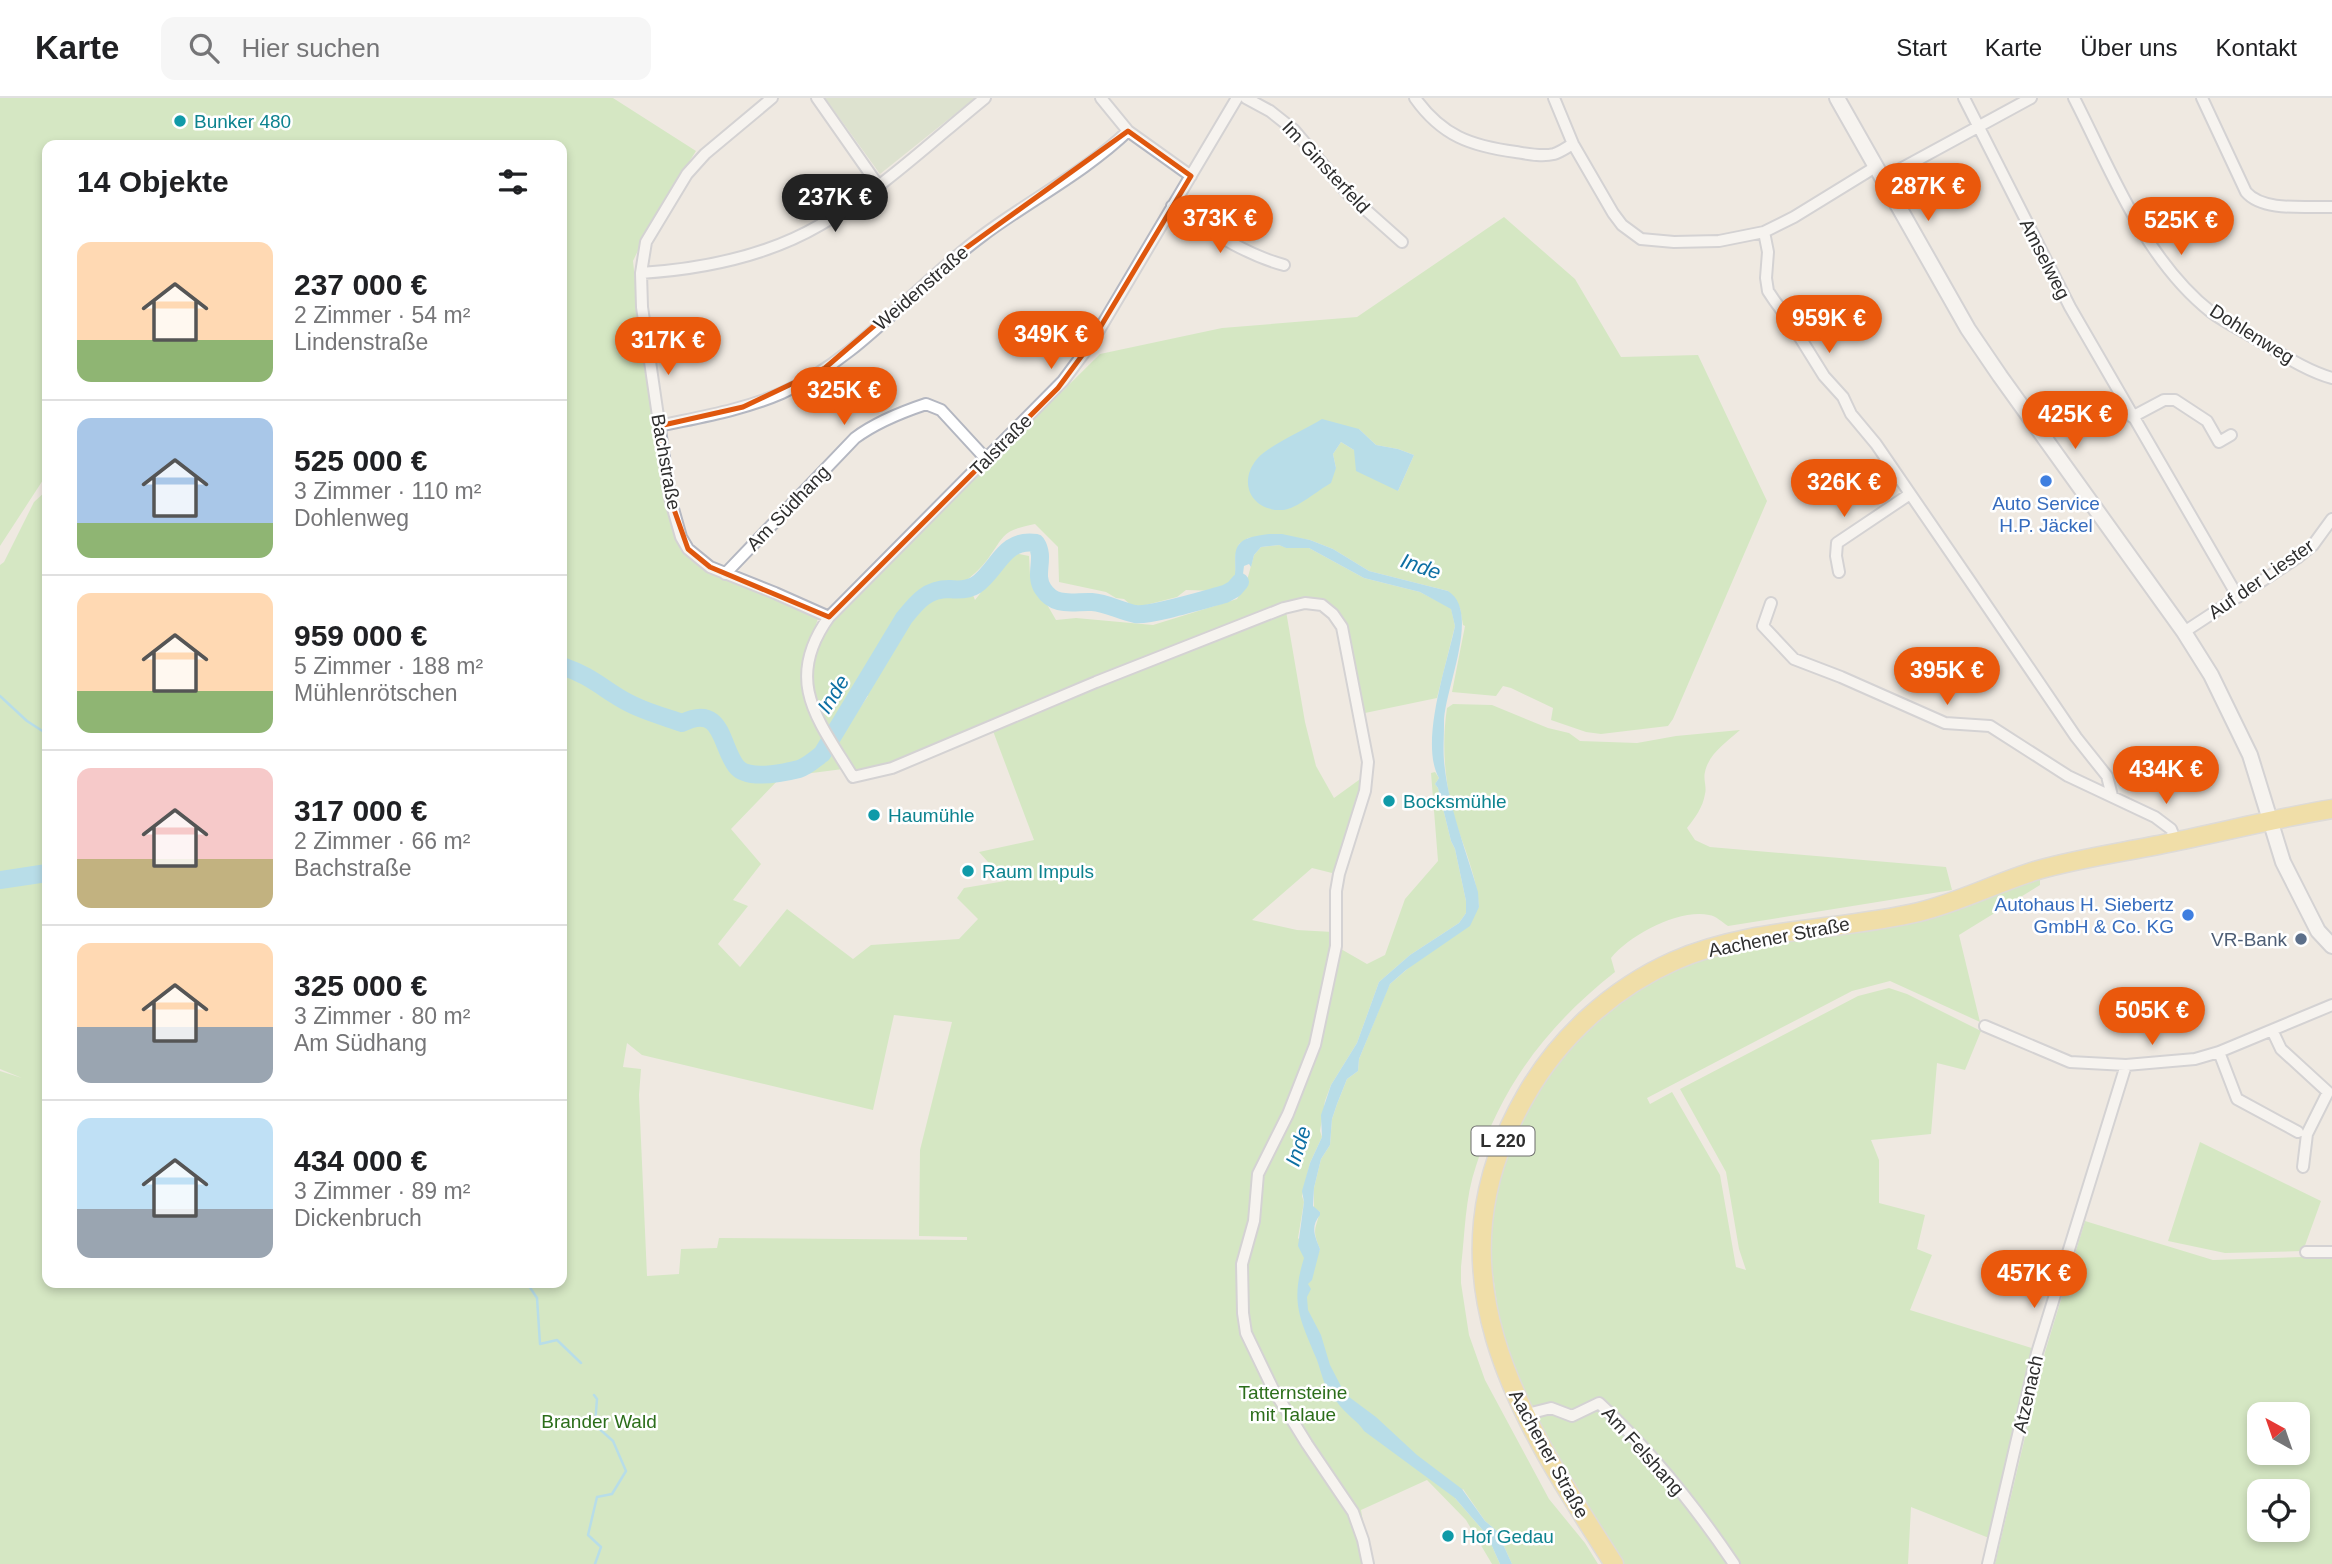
<!DOCTYPE html>
<html lang="de">
<meta charset="utf-8">
<style>
:root{--surface:#fff;--page:#f6f6f6;--text:#202124;--muted:#757577;--line:#e0e0e0;--accent:#ea580c}
body{margin:0;font-family:Helvetica,sans-serif;background:var(--page);color:var(--text);height:100vh;display:flex;flex-direction:column;font-size:26px;white-space:nowrap}
*{box-sizing:border-box;margin:0}
p{font-size:23px;color:var(--muted)}
.icon{flex:none;width:38px;height:38px;fill:none;stroke:currentColor;stroke-width:2;stroke-linecap:round;stroke-linejoin:round}
.map{position:relative;flex:1;overflow:hidden}
.side{position:absolute;left:42px;top:42px;width:525px;height:1148px;display:flex;flex-direction:column;background:var(--surface);border-radius:14px;box-shadow:0 4px 10px #0003}
.side>*{flex:none}
.needle{width:46px;rotate:320deg}
.buttons{position:absolute;left:2247px;top:1304px;display:grid;gap:14px}
.buttons a{display:grid;place-items:center;width:63px;height:63px;border-radius:14px;background:var(--surface);box-shadow:0 4px 10px #0003;font-size:35px}
.price{position:absolute;translate:-50% -60px;padding:0 16px;border-radius:24px;background:var(--accent);color:#fff;font-size:23px;line-height:46px;filter:drop-shadow(0 2px 4px #0008)}
.price::after{content:'';position:absolute;left:50%;top:42px;width:21px;height:16px;margin-left:-10px;background:inherit;clip-path:polygon(0 0,100% 0,50% 100%)}
.price.on{background:#222;color:#fff}
ul{padding:0;list-style:none}
li{display:flex;align-items:center;gap:21px;height:175px;padding:0 35px}
li+li{border-top:2px solid var(--line)}
li span{display:grid;place-items:center;flex:none;width:196px;height:140px;border-radius:14px;color:#555}
li>.icon{margin-inline-start:auto}
span .icon{width:84px;height:84px;fill:#fffc;stroke-width:1}
li b{font-size:30px}
h2{display:flex;justify-content:space-between;align-items:center;height:84px;padding:0 35px;font-size:30px}
header{display:flex;align-items:center;gap:42px;box-sizing:border-box;height:98px;padding:0 35px;background:var(--surface);border-bottom:2px solid var(--line)}
header strong{font-size:33px}
nav{display:flex;gap:38px;margin-inline-start:auto;font-size:24px}
.search{width:490px;height:63px;background:var(--page);display:flex;align-items:center;gap:18px;box-sizing:border-box;padding:0 24px;border-radius:14px;color:var(--muted);font-size:26px}
.map>svg:first-child{display:block}
.green{fill:#b6e59e;fill-rule:evenodd}
.cemetery{fill:#c8d9b8}
.water{fill:#75cff0}
.lines{fill:none;stroke-linecap:round;stroke-linejoin:round}
.stream{stroke:#75cff0;stroke-width:2.5}
.river{stroke:#75cff0;stroke-width:18}
.minor-casing{stroke:#b4b7c1;stroke-width:14}
.tertiary-casing{stroke:#b4b7c1;stroke-width:18}
.primary-casing{stroke:#c9c9c9;stroke-width:21}
.minor{stroke:#fff;stroke-width:10}
.tertiary{stroke:#fff;stroke-width:14}
.primary{stroke:#f2d163;stroke-width:18}
.marked{fill:none;stroke:#df570e;stroke-width:5;stroke-linejoin:round}
.culture-dot{fill:#0f9aa8;stroke:#fff;stroke-width:2.5}
.shop-dot{fill:#3f7fe0;stroke:#fff;stroke-width:2.5}
.service-dot{fill:#5c6f8a;stroke:#fff;stroke-width:2.5}
.labels{text-anchor:middle;dominant-baseline:central;stroke-width:5;stroke-linejoin:round;paint-order:stroke}
.shield{fill:#fff;stroke:#6d6d6d;stroke-width:2}
.shield-label{font-size:18px;font-weight:bold;fill:#2e2e2e}
.culture-label{font-size:19px;fill:#0d838f;stroke:#fff;text-anchor:start}
.street-label{font-size:19px;fill:#2e2e2e;stroke:#fff}
.shop-label{font-size:19px;fill:#366cbe;stroke:#fff}
.service-label{font-size:19px;fill:#4e5e75;stroke:#fff;text-anchor:end}
.park-label{font-size:19px;fill:#2c6e1b;stroke:#fff}
.water-label{font-size:21px;font-style:italic;fill:#0d6fa3;stroke:#fff}
</style>
<header>
<strong>Karte</strong>
<div class="search"><svg class="icon" aria-label="search" viewBox="0 0 24 24"><circle cx="10" cy="10" r="6"/><path d="M15 15l6 6"/></svg>Hier suchen</div>
<nav><a>Start</a><a>Karte</a><a>Über uns</a><a>Kontakt</a></nav>
</header>
<div class="map">
<svg width="2332" height="1466" viewBox="0 0 2332 1466">
<rect width="100%" height="100%" fill="#efe9e1"/>
<path class="green" d="M0,0H613L696,53L653,121L633,163L643,255L667,400L684,452L818,520L802,575L804,594L843,671L781,679L731,731L761,766L733,802L748,808L718,846L740,869L787,811L853,861L871,847L959,841L978,821L957,800L964,790L1005,783L979,754L1034,742L993,633L1286,513L1305,624L1316,668L1334,700L1363,679L1362,692L1336,776L1312,770L1252,822L1297,832L1333,834L1334,847L1367,866L1385,857L1405,801L1438,763L1431,675L1435,674L1439,680L1435,686L1438,690L1451,743L1455,751L1466,803V815L1459,825L1410,857L1379,884L1357,945L1331,987L1325,1003L1320,1033L1322,1039L1310,1065L1302,1098L1304,1104L1298,1140L1316,1161L1320,1151C1312,1132 1315,1132 1320,1114L1314,1110V1090L1321,1061L1330,1047L1332,1021L1337,1006L1347,981L1358,973L1359,961L1387,892L1390,886L1479,809C1477,782 1467,757 1458,731C1445,692 1441,649 1447,610L1453,606L1492,607L1548,630L1569,635L1580,643L1637,645L1676,638L1740,632C1727,644 1709,655 1705,674C1703,681 1707,689 1705,696C1703,709 1695,720 1687,730L1695,742L1710,749L1946,769L1952,792L1728,828C1722,824 1716,818 1709,817C1678,811 1630,837 1611,860L1615,874C1549,926 1502,986 1476,1068C1465,1099 1465,1136 1461,1169V1185L1469,1237L1485,1282L1549,1401L1585,1445L1598,1466H1512L1497,1433L1485,1423L1463,1391L1455,1400L1487,1437L1500,1466H1492L1466,1422L1427,1382L1361,1412L1370,1466H0V973L22,980L0,971V467L4,464L34,404L47,392V1185H562V47H47V379L43,382L0,448ZM894,917L952,924L920,1052L919,1138L967,1139V1142L719,1140L717,1150L681,1151L679,1176L647,1178L639,997L641,971L623,969L627,945L642,957L873,1012Z
M1504,119L1575,181L1621,259L1698,257L1767,403L1673,621L1668,628L1601,636L1586,634L1551,622L1553,610L1511,590L1503,588L1496,598L1452,594L1465,528L1463,527L1460,510L1448,493L1369,473L1333,451L1310,442L1275,436L1248,440L1239,446L1235,459L1236,478L1231,487L1220,493L1186,492L1177,499L1142,508L1131,507L1124,501L1116,500L1106,494L1059,484L1058,449L1035,426C1001,433 1006,436 987,462C982,469 974,476 967,482L975,502L1010,457L1019,456L1029,458L1030,477L1056,522L1076,520L1153,527L1237,501L1246,486L1254,457L1261,449L1279,447L1287,450H1309L1364,480L1420,494L1451,510L1455,528L1437,600L1365,615L1344,527L1306,502L882,669L857,676L838,642L868,598L859,591L829,631L810,593V561L833,521L1100,256L1222,230L1357,219ZM1359,331L1376,347L1398,351L1414,357L1398,393L1354,352L1341,344L1333,356L1336,370L1313,395L1298,406L1259,359Z
M2040,776V787L1959,837L1980,924L1890,883L1852,893L1647,1000L1650,1006L1672,994L1720,1077L1736,1169L1746,1172L1739,1151L1726,1074L1680,991L1858,898L1889,890L1907,896L1981,933L1965,972L1937,965L1931,1036L1871,1042L1879,1062V1105L1925,1117L1917,1151L1932,1157L1910,1212L2035,1251L1989,1440L1911,1409L1908,1466H1624L1565,1376L1515,1277L1498,1213L1490,1155L1492,1118L1510,1044L1540,986L1593,923L1629,896L1677,871L1740,850Z
M2200,1044L2321,1103L2303,1153L2225,1155L2168,1143Z
M2085,1123L2213,1162L2332,1158V1466H1995L2045,1254ZM2259,1316H2298V1354H2259ZM2259,1393H2298V1432H2259Z"/>
<path class="cemetery" d="M825,0H975L880,76Z"/>
<path class="water" d="M1322,321L1359,331L1376,347L1398,351L1414,357L1398,393L1356,373L1354,352L1341,344L1333,356L1336,370L1331,385C1318,392 1297,411 1283,412C1252,414 1237,385 1257,361C1268,348 1306,331 1322,321Z
M1269,436H1282L1310,442L1333,451L1369,473L1448,493C1482,514 1443,594 1444,626C1444,639 1443,651 1444,663C1448,708 1466,751 1478,794L1479,809L1470,828L1406,872L1390,886L1359,961L1358,973L1347,981L1337,1006L1332,1021L1330,1047L1321,1061L1314,1090L1313,1108L1320,1114V1117C1310,1129 1315,1138 1320,1151L1312,1182L1308,1186L1311,1191L1307,1199L1308,1212L1321,1237L1330,1267L1345,1296L1376,1319L1417,1357L1462,1391L1485,1423L1497,1433L1512,1466H1500L1487,1437L1455,1400L1364,1333C1359,1324 1345,1316 1337,1304L1334,1303C1325,1291 1322,1277 1317,1262C1300,1221 1290,1205 1304,1160L1298,1148L1304,1104L1302,1093L1310,1065L1322,1039L1321,1017L1331,987L1357,945L1379,884L1410,857L1459,825L1466,815V803L1455,751L1451,743L1438,690L1435,686L1439,680C1419,645 1447,566 1455,528L1451,511L1420,494L1364,480L1309,450H1286L1279,447L1261,449L1254,457L1251,469L1249,466L1244,468C1241,489 1244,494 1221,503L1220,493C1250,484 1222,452 1246,441C1253,438 1262,437 1269,436Z"/>
<g class="lines">
<path class="stream" d="M0,598L27,623L47,636
M527,1185L537,1200L540,1246L557,1242L581,1265
M594,1297L597,1301L595,1327L613,1343L626,1373L612,1396L597,1399L588,1437L601,1449L595,1466"/>
<path class="river" d="M562,568C585,576 595,584 615,597C636,611 659,617 682,625C723,605 720,647 736,668C747,683 783,675 799,671C808,668 815,661 822,656L904,520C917,504 927,491 949,491C958,492 968,492 976,487C998,472 1003,440 1036,445C1046,460 1033,476 1043,491C1055,510 1074,503 1092,504C1107,505 1120,513 1135,516C1151,518 1206,501 1225,496L1234,491L1240,484
M0,782L47,775"/>
<defs>
<path id="minor" d="M772,0L705,56L687,76L646,144L641,175L642,209L670,400L681,439L688,451L710,469L775,495L829,519
M817,0L878,87
M1101,0L1128,33L1191,78
M1237,0L1092,244L1063,283L829,519C783,583 818,622 853,679L892,670L1096,584L1284,510L1305,505L1322,507L1333,516L1342,529L1368,664L1365,693L1339,776L1336,793V848L1315,947L1288,1016L1258,1076L1254,1123L1242,1166L1243,1215L1246,1235L1273,1291L1307,1346L1353,1414L1363,1442L1368,1466
M1246,0L1270,13L1294,32L1348,96L1402,144
M1415,0C1442,38 1471,48 1516,54C1528,56 1542,59 1554,56C1561,54 1567,49 1573,46
M1554,0L1573,46L1613,115L1622,127L1641,141L1674,144L1719,143L1764,134L1794,119L1877,68
M1964,0L2070,209L2238,499
M2074,0C2112,74 2144,161 2211,214C2226,225 2245,234 2261,244C2283,257 2307,273 2332,280
M2202,0L2246,94C2263,114 2306,108 2332,109
M1884,80L2031,0
M1172,108C1208,131 1243,156 1284,167
M1764,134L1768,154L1766,180L1768,193L1774,202L1791,225L1824,278L1843,299L1851,316L1876,346L1970,483L2076,639L2107,678L2112,698
M641,175C702,171 767,158 820,127C880,93 932,43 985,0
M2132,319L2164,302H2175L2207,323L2219,344L2231,337
M659,328C700,319 743,312 782,295C860,260 914,188 982,138C1030,102 1084,75 1128,33
M1839,474L1836,458L1837,445L1910,396
M725,476L855,340C875,325 902,314 926,306L941,312L987,362
M1771,505L1763,528L1794,561L1841,579L1945,625L1990,628L2068,678L2155,719L2171,731L2176,744
M2184,534L2297,460L2313,447L2332,421
M1985,928L2070,964L2126,967L2195,961L2219,954L2332,907
M2272,932L2281,951L2328,994L2307,1036L2303,1069
M2219,954L2237,1001L2298,1034
M2306,1154H2332
M1524,1317L1551,1310L1572,1318L1599,1305C1650,1352 1695,1408 1734,1466
M1988,1466L2037,1255L2126,967"/>
<path id="tertiary" d="M1837,0L1968,231L2000,278L2184,534L2211,577L2250,657L2283,764L2318,833L2332,848"/>
<path id="primary" d="M1614,1466C1517,1316 1424,1173 1526,997C1559,939 1613,890 1674,863C1751,829 1839,833 1919,814C1960,804 1998,784 2038,772C2080,760 2125,754 2168,745C2222,734 2277,720 2332,711"/>
</defs>
<use href="#minor" class="minor-casing"/>
<use href="#tertiary" class="tertiary-casing"/>
<use href="#primary" class="primary-casing"/>
<use href="#minor" class="minor"/>
<use href="#tertiary" class="tertiary"/>
<use href="#primary" class="primary"/>
</g>
<path d="M0 0H2332V1466H0ZM1128,33L1191,78L1089,248L1058,290L829,519L710,469L688,451L670,400L659,328L743,309L825,270L959,155Z" fill="#efe9e1" fill-opacity=".55" fill-rule="evenodd"/>
<path class="marked" d="M1128,33L1191,78L1089,248L1058,290L829,519L710,469L688,451L670,400L659,328L743,309L825,270L959,155Z"/>
<g class="culture-dot">
<circle cx="180" cy="23" r="7"/>
<circle cx="1389" cy="703" r="7"/>
<circle cx="874" cy="717" r="7"/>
<circle cx="968" cy="773" r="7"/>
<circle cx="1448" cy="1438" r="7"/>
</g>
<g class="shop-dot">
<circle cx="2046" cy="383" r="7"/>
<circle cx="2188" cy="817" r="7"/>
</g>
<circle class="service-dot" cx="2301" cy="841" r="7"/>
<g class="labels">
<rect class="shield" x="1471.5" y="1028.5" width="63" height="29" rx="5"/>
<g class="shield-label">
<text x="1503" y="1043">L 220</text>
</g>
<g class="culture-label">
<text x="194" y="23">Bunker 480</text>
<text x="1403" y="703">Bocksmühle</text>
<text x="888" y="717">Haumühle</text>
<text x="982" y="773">Raum Impuls</text>
<text x="1462" y="1438">Hof Gedau</text>
</g>
<g class="street-label">
<text transform="translate(1326 69) rotate(47)">Im Ginsterfeld</text>
<text transform="translate(2045 161) rotate(63)">Amselweg</text>
<text transform="translate(921 190) rotate(-41)">Weidenstraße</text>
<text transform="translate(2252 236) rotate(32)">Dohlenweg</text>
<text transform="translate(1001 347) rotate(-45)">Talstraße</text>
<text transform="translate(666 364) rotate(80)">Bachstraße</text>
<text transform="translate(788 410) rotate(-46)">Am Südhang</text>
<text transform="translate(2261 481) rotate(-35)">Auf der Liester</text>
<text transform="translate(1779 839) rotate(-11)">Aachener Straße</text>
<text transform="translate(2028 1296) rotate(-77)">Atzenach</text>
<text transform="translate(1643 1353) rotate(48)">Am Felshang</text>
<text transform="translate(1549 1356) rotate(61)">Aachener Straße</text>
</g>
<g class="shop-label">
<text x="2046" y="405">Auto Service<tspan x="2046" dy="22">H.P. Jäckel</tspan></text>
<text x="2174" y="806" text-anchor="end">Autohaus H. Siebertz<tspan x="2174" dy="22">GmbH &amp; Co. KG</tspan></text>
</g>
<g class="service-label">
<text x="2287" y="841">VR-Bank</text>
</g>
<g class="park-label">
<text x="1293" y="1294">Tatternsteine<tspan x="1293" dy="22">mit Talaue</tspan></text>
<text x="599" y="1323">Brander Wald</text>
</g>
<g class="water-label">
<text transform="translate(1421 468) rotate(19)">Inde</text>
<text transform="translate(833 596) rotate(-58)">Inde</text>
<text transform="translate(1298 1048) rotate(-72)">Inde</text>
</g>
</g>
</svg>
<div class="buttons">
<a><svg class="needle" viewBox="-14 -14 28 28"><path d="M0-13l5 13h-10z" fill="#e53935"/><path d="M0 13l5-13h-10z" fill="#757577"/></svg></a>
<a><svg class="icon" aria-label="locate" viewBox="0 0 24 24"><circle cx="12" cy="12" r="6"/><path d="M12 2v4M12 18v4M2 12h4M18 12h4"/></svg></a>
</div>
<b class="price" style="left:1928px;top:125px">287K €</b>
<b class="price on" style="left:835px;top:136px">237K €</b>
<b class="price" style="left:1220px;top:157px">373K €</b>
<b class="price" style="left:2181px;top:159px">525K €</b>
<b class="price" style="left:1829px;top:257px">959K €</b>
<b class="price" style="left:1051px;top:273px">349K €</b>
<b class="price" style="left:668px;top:279px">317K €</b>
<b class="price" style="left:844px;top:329px">325K €</b>
<b class="price" style="left:2075px;top:353px">425K €</b>
<b class="price" style="left:1844px;top:421px">326K €</b>
<b class="price" style="left:1947px;top:609px">395K €</b>
<b class="price" style="left:2166px;top:708px">434K €</b>
<b class="price" style="left:2152px;top:949px">505K €</b>
<b class="price" style="left:2034px;top:1212px">457K €</b>
<section class="side">
<h2>14 Objekte<svg class="icon" aria-label="filters" viewBox="0 0 24 24"><path d="M4 7h16M4 17h16"/><circle cx="9" cy="7" r="2"/><circle cx="15" cy="17" r="2"/></svg></h2>
<ul>
<li><span style="background:linear-gradient(#ffd9b3 70%,#8fb573 0)"><svg class="icon" aria-label="home" viewBox="0 0 24 24"><path d="M3 11l9-7 9 7M6 9v11h12V9"/></svg></span><div><b>237 000 €</b><p>2 Zimmer · 54 m²</p><p>Lindenstraße</p></div></li>
<li><span style="background:linear-gradient(#a9c7e8 75%,#8fb573 0)"><svg class="icon" aria-label="home" viewBox="0 0 24 24"><path d="M3 11l9-7 9 7M6 9v11h12V9"/></svg></span><div><b>525 000 €</b><p>3 Zimmer · 110 m²</p><p>Dohlenweg</p></div></li>
<li><span style="background:linear-gradient(#ffd9b3 70%,#8fb573 0)"><svg class="icon" aria-label="home" viewBox="0 0 24 24"><path d="M3 11l9-7 9 7M6 9v11h12V9"/></svg></span><div><b>959 000 €</b><p>5 Zimmer · 188 m²</p><p>Mühlenrötschen</p></div></li>
<li><span style="background:linear-gradient(#f6c9c9 65%,#c2b280 0)"><svg class="icon" aria-label="home" viewBox="0 0 24 24"><path d="M3 11l9-7 9 7M6 9v11h12V9"/></svg></span><div><b>317 000 €</b><p>2 Zimmer · 66 m²</p><p>Bachstraße</p></div></li>
<li><span style="background:linear-gradient(#ffd9b3 60%,#9aa5b1 0)"><svg class="icon" aria-label="home" viewBox="0 0 24 24"><path d="M3 11l9-7 9 7M6 9v11h12V9"/></svg></span><div><b>325 000 €</b><p>3 Zimmer · 80 m²</p><p>Am Südhang</p></div></li>
<li><span style="background:linear-gradient(#bfe0f5 65%,#9aa5b1 0)"><svg class="icon" aria-label="home" viewBox="0 0 24 24"><path d="M3 11l9-7 9 7M6 9v11h12V9"/></svg></span><div><b>434 000 €</b><p>3 Zimmer · 89 m²</p><p>Dickenbruch</p></div></li>
</ul>
</section>
</div>
